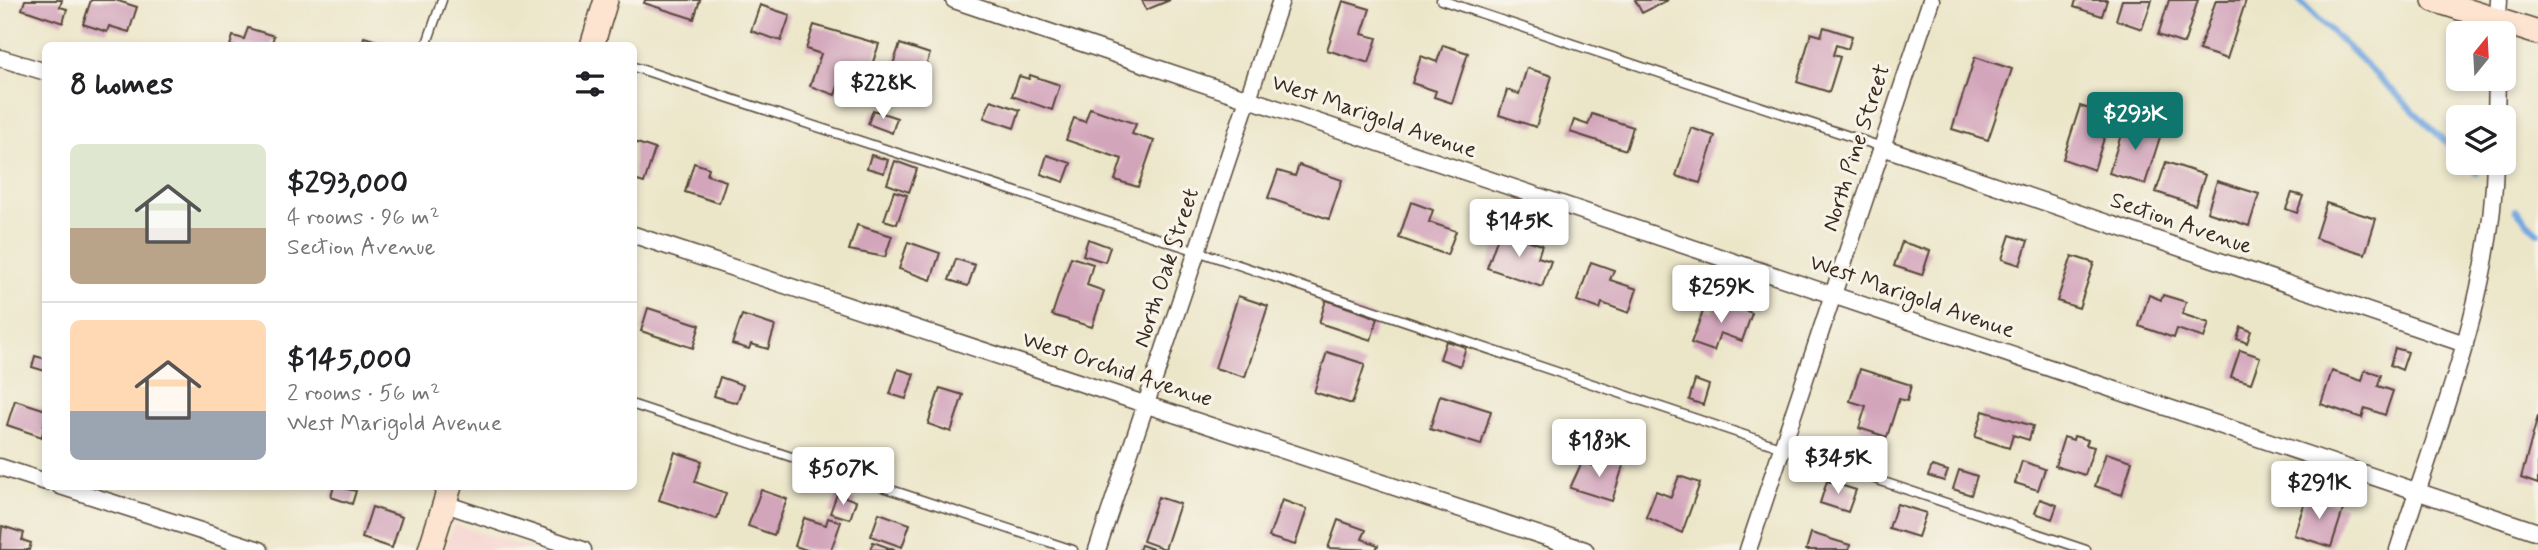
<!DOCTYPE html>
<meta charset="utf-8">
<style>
:root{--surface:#fff;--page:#f2f2f2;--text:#202124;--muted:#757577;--line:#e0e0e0;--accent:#0f766e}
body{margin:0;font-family:Mynerve,sans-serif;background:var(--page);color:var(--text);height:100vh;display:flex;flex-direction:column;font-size:26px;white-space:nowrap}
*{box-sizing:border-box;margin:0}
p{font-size:23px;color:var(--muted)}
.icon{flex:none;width:38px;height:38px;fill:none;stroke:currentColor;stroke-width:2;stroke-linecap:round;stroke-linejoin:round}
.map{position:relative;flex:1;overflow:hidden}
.side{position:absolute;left:42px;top:42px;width:595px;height:448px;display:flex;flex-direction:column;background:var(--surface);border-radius:10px;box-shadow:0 4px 10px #0003}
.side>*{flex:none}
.needle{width:46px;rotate:18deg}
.buttons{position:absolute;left:2446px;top:21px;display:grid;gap:14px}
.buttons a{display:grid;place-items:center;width:70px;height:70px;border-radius:10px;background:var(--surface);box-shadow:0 4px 10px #0003;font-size:35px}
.price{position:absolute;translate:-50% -60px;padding:0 16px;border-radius:7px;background:#fff;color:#222;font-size:23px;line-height:46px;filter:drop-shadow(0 2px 4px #0008)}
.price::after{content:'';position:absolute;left:50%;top:42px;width:21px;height:16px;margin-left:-10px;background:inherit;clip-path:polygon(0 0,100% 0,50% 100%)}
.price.active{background:var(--accent);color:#fff}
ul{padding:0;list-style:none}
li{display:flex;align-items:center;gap:21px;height:175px;padding:0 28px}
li+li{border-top:2px solid var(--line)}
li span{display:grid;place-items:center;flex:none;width:196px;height:140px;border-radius:10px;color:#555}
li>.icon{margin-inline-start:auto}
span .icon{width:84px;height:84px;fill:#fffc;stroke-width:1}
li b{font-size:30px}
h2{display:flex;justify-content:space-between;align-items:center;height:84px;padding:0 28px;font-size:30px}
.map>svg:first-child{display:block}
.built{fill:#f7d0cd}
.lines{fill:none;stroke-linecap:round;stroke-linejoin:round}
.stream{stroke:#73a8e0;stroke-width:6}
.building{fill:#d3a5bb}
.lane-casing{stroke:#564638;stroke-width:11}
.street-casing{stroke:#564638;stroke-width:19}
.secondary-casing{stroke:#564638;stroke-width:26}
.lane{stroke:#fff;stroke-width:8}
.street{stroke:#fff;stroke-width:16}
.secondary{stroke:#fde4d1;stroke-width:23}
.labels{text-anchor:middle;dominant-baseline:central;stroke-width:6;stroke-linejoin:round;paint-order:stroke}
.street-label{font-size:23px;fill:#3b2a1e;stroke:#f7f3e8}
</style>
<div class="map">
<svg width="2538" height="550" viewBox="0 0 2538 550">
<rect width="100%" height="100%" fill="#f7f3e8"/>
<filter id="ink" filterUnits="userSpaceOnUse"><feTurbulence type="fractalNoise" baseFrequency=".0143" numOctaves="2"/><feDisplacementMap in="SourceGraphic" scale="14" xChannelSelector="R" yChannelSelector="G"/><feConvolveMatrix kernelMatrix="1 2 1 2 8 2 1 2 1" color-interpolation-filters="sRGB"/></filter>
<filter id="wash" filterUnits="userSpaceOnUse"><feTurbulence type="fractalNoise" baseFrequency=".00686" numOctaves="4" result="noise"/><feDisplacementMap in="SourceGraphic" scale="28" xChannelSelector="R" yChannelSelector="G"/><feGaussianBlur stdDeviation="1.57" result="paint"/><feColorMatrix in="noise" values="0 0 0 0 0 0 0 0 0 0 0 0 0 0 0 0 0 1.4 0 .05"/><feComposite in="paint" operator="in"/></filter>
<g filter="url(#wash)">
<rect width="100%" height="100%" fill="#ece6c9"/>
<path class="built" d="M454,524L534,550H445Z"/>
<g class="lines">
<path class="stream" d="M2299,0L2459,155
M2466,163L2476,173
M2515,210L2538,233"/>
</g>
<g id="blocks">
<path class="building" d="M25,0H62L60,7L67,9L63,23L22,9Z
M91,0H115L137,7L129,32L109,26L107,32L83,24Z
M645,0H700L694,19L644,3Z
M1142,0H1170L1146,10Z
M1635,0H1668L1642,13Z
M2076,0H2107L2102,16L2074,7Z
M2122,0H2152L2142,29L2116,20Z
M2169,0H2198L2184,44L2158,35Z
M2216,0H2246L2227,59L2199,50Z
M1343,1L1370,9L1362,34L1377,38L1369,63L1327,50Z
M760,5L790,15L781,41L751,31Z
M814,25L879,44L866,83L842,75L835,95L810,86L821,54L806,49Z
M1824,27L1852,36L1848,49L1836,45L1833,55L1840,57L1829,92L1797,82L1811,33L1821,36Z
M248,28L274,36L271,46H230L233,36L244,39Z
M364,37L391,45V46H362Z
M900,44L930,54L920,83L890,73Z
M1443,45L1468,53L1452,103L1434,97L1436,91L1412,83L1421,56L1437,62Z
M1975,57L2012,69L1988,140L1952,129Z
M1527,68L1552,76L1536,127L1499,115L1507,90L1519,94Z
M1030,75L1060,85L1052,110L1012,96L1019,76L1029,79Z
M991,100L1020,110L1014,128L984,118Z
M2080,106L2111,116L2094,170L2063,159Z
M1090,108L1136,124L1132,134L1154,141L1138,187L1115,180L1122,159L1066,140L1074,118L1085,122Z
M873,110L897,118L892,133L868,124Z
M1592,114L1633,127L1626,150L1570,132L1574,120L1588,125Z
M2126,119L2162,131L2145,184L2109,173Z
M1691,128L1715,136L1700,183L1676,176Z
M634,142L655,149L644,183L634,180Z
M871,155L888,160L884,173L867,168Z
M1047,155L1071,163L1064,182L1041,174Z
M895,161L917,169L909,192L887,184Z
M2166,162L2205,175L2195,205L2156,192Z
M694,163L709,168L707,175L726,181L719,203L685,192Z
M1299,165L1342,180L1329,219L1268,198L1278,171L1295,176Z
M2217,181L2259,194L2249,226L2207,212Z
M894,191L907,195L897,224L884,220Z
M2292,193L2303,196L2297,213L2286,209Z
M1411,202L1433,210L1429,222L1456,231L1447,255L1399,238Z
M2326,203L2376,219L2365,254L2315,238Z
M857,225L892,236L885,257L849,250Z
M1500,231L1542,245L1538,257L1551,261L1542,287L1487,268Z
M2010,235L2028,241L2020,265L2002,259Z
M1088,239L1110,247L1105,262L1083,255Z
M908,242L940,253L931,280L899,269Z
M1902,242L1930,251L1922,275L1894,266Z
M2072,256L2094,263L2079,308L2057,301Z
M1071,257L1093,264L1087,285L1104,291L1092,327L1052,315Z
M956,259L975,265L968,286L949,280Z
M1591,262L1614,270L1610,280L1637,289L1629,313L1602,303L1600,309L1577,301Z
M1707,271L1722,276L1717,292L1702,287Z
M2149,295L2161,300L2163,295L2186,302L2182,314L2209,323L2204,338L2177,329L2174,338L2139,326Z
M1238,296L1268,306L1245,377L1215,368Z
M1326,300L1378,318L1371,340L1319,323Z
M1717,300L1752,313L1742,341L1720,333L1714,351L1691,343L1704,309L1713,312Z
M648,308L700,325L693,348L641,331Z
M742,315L775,326L768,349L751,344L749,349L732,344Z
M2241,327L2251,331L2247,343L2237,339Z
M1446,341L1466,347L1460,366L1440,359Z
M2395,348L2408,352L2402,370L2390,365Z
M2240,350L2260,357L2251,383L2231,377Z
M1327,352L1365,364L1352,404L1314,392Z
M35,356L46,359L45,371L32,367Z
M898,369L914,374L906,399L890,394Z
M1860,369L1911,385L1907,401L1899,399L1887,437L1859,428L1866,406L1850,401Z
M2365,370L2381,375L2378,386L2393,391L2385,415L2365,408L2362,418L2321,404L2332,371L2362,381Z
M720,377L743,385L737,403L714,396Z
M1695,380L1709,385L1703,405L1689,400Z
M940,388L963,395L951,432L928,424Z
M1440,395L1491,411L1481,445L1430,429Z
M15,400L46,410L42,437L7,425Z
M1983,411L2033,426L2029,440L2013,435L2009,448L1975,437Z
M2538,416V484L2521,478Z
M2074,436L2088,440L2086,445L2094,447L2085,475L2055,466L2064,437L2073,440Z
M675,452L702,461L695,482L726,493L717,519L659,500Z
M2106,453L2132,461L2122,495L2095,486Z
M1609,458L1624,463L1612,501L1570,488L1582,462L1605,470Z
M2022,461L2045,469L2038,490L2015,483Z
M1932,466L1948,471L1944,481L1928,476Z
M1959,470L1977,476L1971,495L1953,489Z
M1679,476L1700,483L1682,533L1646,517L1656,491L1671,497Z
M1827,481L1856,490L1848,512L1820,503Z
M334,486L356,491L352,504L331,497Z
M761,490L787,499L774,535L748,526Z
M837,494L856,501L850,519L830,513Z
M2307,496L2344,507L2331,547L2294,535Z
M1158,497L1180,504L1165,549L1143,541Z
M2040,499L2057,505L2052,519L2035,513Z
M1282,500L1307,509L1295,545L1269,537Z
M1897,504L1926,513L1918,537L1889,528Z
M372,507L402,517L392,548L362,538Z
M879,513L910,524L902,547L871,536Z
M804,518L826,525L828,518L841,522L831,550H807L795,546Z
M1338,520L1366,530L1362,539L1378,545L1376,550L1328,548Z
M2,526L24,533L22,540L31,543L29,550H0Z
M1811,533L1850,545L1849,550H1806Z
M873,542L895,550H870Z
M1141,545L1156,550H1139Z"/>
</g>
</g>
<g filter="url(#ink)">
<use href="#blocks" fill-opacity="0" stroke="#564638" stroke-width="2"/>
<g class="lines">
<defs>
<path id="lane" d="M1441,0L1882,147
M426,46L442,0
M634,67L1197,251L2086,550
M634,405L1073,550"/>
<path id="street" d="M954,0L2538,532
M2497,33L2499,0
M0,58L46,72
M2496,117L2497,79
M1882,147L2465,344
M634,235L1585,550
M0,467L46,482
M60,486L260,550
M445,504L583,550
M1097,550L1281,0
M1748,550L1931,0
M2398,550C2438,424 2492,297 2495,163"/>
<path id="secondary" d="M2434,0L2538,33
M592,46L606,0
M430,550L450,486"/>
</defs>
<use href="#lane" class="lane-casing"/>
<use href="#street" class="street-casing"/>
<use href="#secondary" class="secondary-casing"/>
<use href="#lane" class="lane"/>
<use href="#street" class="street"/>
<use href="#secondary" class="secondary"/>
</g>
</g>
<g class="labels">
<g class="street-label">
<text transform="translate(1374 117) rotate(19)">West Marigold Avenue</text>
<text transform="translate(1857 148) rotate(-72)">North Pine Street</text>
<text transform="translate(2181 224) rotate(19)">Section Avenue</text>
<text transform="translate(1167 268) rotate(-72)">North Oak Street</text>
<text transform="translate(1912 297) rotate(19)">West Marigold Avenue</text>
<text transform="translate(1117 370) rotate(18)">West Orchid Avenue</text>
</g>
</g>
</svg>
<div class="buttons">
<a><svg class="needle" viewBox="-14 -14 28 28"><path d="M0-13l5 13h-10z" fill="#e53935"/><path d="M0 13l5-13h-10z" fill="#757577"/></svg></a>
<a><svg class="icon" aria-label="layers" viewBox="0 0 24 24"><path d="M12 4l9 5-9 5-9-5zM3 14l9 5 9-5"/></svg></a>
</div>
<b class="price" style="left:883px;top:121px">$228K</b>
<b class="price active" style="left:2135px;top:152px">$293K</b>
<b class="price" style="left:1519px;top:259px">$145K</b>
<b class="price" style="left:1721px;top:325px">$259K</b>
<b class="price" style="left:1599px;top:479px">$183K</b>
<b class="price" style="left:1838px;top:496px">$345K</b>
<b class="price" style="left:843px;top:507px">$507K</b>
<b class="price" style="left:2319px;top:521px">$291K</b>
<section class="side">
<h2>8 homes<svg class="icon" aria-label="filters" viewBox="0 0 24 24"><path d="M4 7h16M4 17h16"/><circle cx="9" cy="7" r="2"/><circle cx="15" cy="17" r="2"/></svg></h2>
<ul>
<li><span style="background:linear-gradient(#dfe7d0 60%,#b9a48a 0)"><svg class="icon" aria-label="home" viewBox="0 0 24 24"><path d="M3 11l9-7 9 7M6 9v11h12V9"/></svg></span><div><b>$293,000</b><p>4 rooms · 96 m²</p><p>Section Avenue</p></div></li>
<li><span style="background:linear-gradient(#ffd9b3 65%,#9aa5b1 0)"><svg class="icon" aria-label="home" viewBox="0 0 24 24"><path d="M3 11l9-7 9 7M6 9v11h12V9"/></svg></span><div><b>$145,000</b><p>2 rooms · 56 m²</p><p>West Marigold Avenue</p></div></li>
</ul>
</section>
</div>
